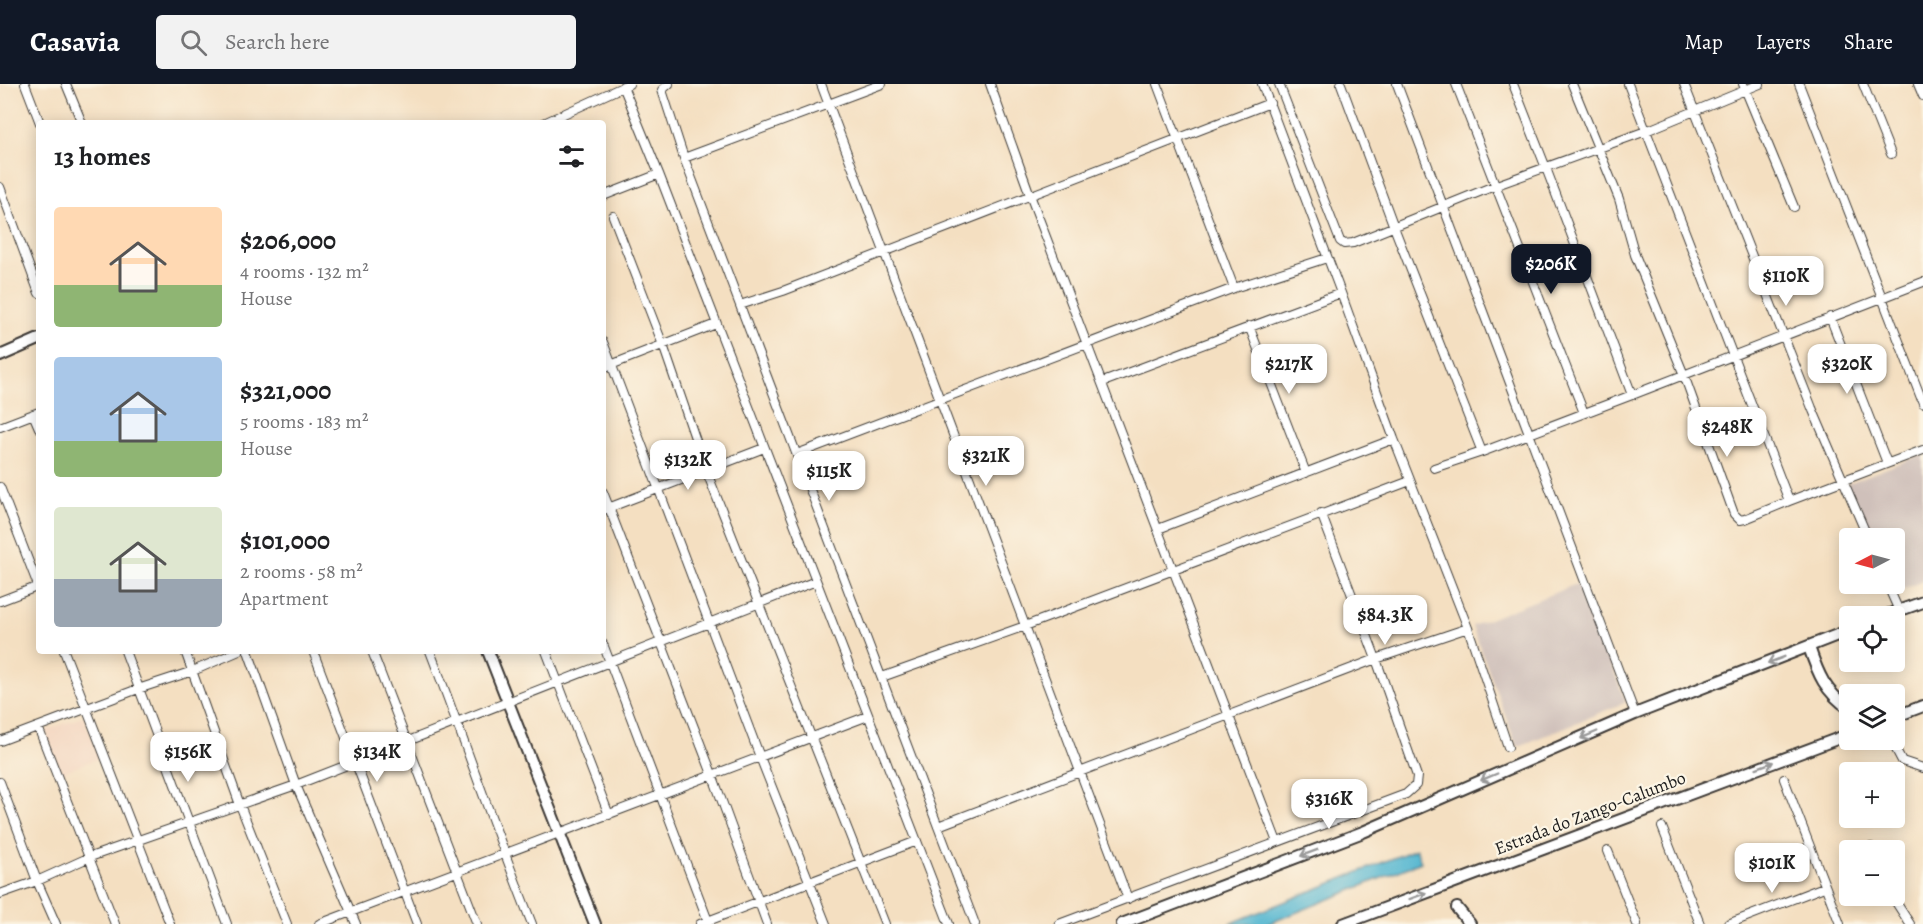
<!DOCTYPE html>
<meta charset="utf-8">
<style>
:root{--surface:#fff;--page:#f2f2f2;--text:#202124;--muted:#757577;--accent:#111827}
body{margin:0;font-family:Alegreya,serif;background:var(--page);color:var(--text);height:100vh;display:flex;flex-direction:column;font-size:22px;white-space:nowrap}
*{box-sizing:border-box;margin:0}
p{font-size:20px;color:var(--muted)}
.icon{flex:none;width:33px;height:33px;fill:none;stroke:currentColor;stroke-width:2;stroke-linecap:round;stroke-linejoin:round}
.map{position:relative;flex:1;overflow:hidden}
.panel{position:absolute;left:36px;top:36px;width:570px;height:534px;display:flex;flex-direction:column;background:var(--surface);border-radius:6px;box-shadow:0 3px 15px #0003}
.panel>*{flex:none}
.needle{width:39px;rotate:264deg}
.buttons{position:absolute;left:1839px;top:444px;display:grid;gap:12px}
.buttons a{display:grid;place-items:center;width:66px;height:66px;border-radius:6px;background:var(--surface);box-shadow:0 3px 15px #0003;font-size:30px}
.price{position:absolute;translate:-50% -51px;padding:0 14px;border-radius:12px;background:#fff;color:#222;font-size:20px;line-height:39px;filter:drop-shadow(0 2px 3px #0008)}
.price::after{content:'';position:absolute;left:50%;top:36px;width:18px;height:14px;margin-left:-9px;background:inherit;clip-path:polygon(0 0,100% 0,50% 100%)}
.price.active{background:var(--accent);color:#fff}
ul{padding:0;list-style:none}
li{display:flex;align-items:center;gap:18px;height:150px;padding:0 18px}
li span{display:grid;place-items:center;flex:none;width:168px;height:120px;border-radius:6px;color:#555}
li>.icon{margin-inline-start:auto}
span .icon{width:72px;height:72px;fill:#fffc;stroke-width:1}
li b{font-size:26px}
h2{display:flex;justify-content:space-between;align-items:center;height:72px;padding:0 18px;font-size:26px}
header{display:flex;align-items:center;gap:36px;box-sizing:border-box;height:84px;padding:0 30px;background:var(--accent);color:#fff}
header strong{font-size:28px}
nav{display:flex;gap:33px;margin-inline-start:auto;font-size:21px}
.search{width:420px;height:54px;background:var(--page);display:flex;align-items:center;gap:15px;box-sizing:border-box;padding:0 21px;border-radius:6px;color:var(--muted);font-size:22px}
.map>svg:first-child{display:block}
.built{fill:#f3d4be}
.industrial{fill:#cfc0ba}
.water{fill:#51b5d0;stroke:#366876;stroke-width:1.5}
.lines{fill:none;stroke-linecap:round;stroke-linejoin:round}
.street-casing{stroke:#3c3935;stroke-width:10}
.secondary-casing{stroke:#3c3935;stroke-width:14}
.street{stroke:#fff;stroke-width:8}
.secondary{stroke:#fff;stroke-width:10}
.oneway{stroke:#999}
.labels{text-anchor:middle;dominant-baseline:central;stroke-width:4.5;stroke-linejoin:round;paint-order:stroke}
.street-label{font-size:18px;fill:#1c1c1c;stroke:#fcf5e5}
</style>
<header>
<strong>Casavia</strong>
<div class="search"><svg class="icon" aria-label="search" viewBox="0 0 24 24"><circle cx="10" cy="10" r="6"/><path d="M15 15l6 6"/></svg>Search here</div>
<nav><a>Map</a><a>Layers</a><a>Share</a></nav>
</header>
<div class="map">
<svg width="1923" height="840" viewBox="0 0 1923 840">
<rect width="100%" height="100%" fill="#fcf5e5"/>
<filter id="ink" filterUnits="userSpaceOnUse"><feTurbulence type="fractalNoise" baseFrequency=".0167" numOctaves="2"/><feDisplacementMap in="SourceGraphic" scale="12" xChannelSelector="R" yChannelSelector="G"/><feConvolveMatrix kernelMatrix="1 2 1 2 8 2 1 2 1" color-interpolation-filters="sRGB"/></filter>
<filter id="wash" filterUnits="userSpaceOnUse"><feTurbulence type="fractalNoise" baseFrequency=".008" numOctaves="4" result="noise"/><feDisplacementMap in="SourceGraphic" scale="24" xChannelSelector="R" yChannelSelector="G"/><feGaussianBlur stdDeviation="1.35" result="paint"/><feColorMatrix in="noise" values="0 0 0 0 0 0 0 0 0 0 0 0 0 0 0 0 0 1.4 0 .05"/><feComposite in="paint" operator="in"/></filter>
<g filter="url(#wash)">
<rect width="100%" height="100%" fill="#f4dfc1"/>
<path class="built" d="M84,632L99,674L61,689L45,647Z"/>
<path class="industrial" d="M1923,370V497L1893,509L1889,500H1894V454H1870L1846,400Z
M1579,499L1626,618L1517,663L1472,542Z"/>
<path class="water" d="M1416,765L1421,778L1268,840H1229Z"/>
</g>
<g filter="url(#ink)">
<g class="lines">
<defs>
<path id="street" d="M25,0L40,39
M66,0L82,39
M669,0L662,6L684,74L975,840
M821,0L1128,815
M990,0L1030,111L1277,758
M1157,0L1234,204
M1262,0L1341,209L1394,355L1468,544L1508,663
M1279,0L1340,157L1344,160L1353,159L1494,102L1646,47L1760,0
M1341,0L1394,143L1482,368
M1397,0L1635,630
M1456,0L1584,329
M1513,0L1546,84L1632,311
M1572,0L1619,115L1635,171L1684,291L1734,430L1740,436L1745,435L1789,417
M1628,0L1789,417L1923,366
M1684,0L1812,324L1868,454
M1743,0L1794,123
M1799,0L1923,319
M1863,0L1891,70
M1918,0L1923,12
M623,2L659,90L949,840
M544,39L629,0
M684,74L882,0
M0,103L39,209
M603,112L659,90
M613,132L663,261L706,386L885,840
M740,221L783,207L1270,19
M1830,233L1887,379
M1249,242L1306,389
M603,258L760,673L826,840
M603,284L716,240
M1103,298L1341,209
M33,330L39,344
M0,343L39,328
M797,370L1234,204L1327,174
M1434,384L1482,368L1632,311L1923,198
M0,403L39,504
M603,408L712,690L767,840
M603,426L764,364
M1158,445L1394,355
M1887,500L1899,527
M0,517L39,502
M603,560L708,837
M64,567L170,840
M125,567L227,840
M185,567L240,721L287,840
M248,567L296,701L356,840
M313,567L417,840
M372,567L477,840
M430,567C465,658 496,750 532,840
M546,567L609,731
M882,593L1025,542L1410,397
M38,643L115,840
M1891,656L1902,677L1923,684
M0,657L138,605L193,587L239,567
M1784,695L1840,840
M0,698L37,797L56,840
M938,742L1376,575L1468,544
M1662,743L1700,840
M1871,763L1872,766
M1608,767L1637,840
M0,810L37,797L90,773L296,701L816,497
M1892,812L1910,840
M319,840L868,632
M700,840L917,757
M1059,840L1406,710L1416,701L1417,692L1376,575L1321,429
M1728,840L1824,803"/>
<path id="secondary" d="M0,272L39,255
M1884,532L1923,518
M1809,563C1818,590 1825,608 1850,625
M488,567L595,840
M1894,633L1923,622
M1457,824L1470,840
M1122,840L1363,748L1635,630L1850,546
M1343,840C1512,777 1680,712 1850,650"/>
</defs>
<use href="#street" class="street-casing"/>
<use href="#secondary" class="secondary-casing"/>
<use href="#street" class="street"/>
<use href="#secondary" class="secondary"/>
</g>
<defs><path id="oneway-shaft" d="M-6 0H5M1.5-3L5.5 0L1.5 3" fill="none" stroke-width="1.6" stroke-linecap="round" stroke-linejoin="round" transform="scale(1.5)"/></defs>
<g class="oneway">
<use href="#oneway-shaft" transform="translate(1776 576) rotate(159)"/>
<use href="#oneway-shaft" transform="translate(1589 651) rotate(157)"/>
<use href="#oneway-shaft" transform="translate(1765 681) rotate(-20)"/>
<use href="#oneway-shaft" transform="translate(1489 693) rotate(157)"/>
<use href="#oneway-shaft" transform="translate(1309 769) rotate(159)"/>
<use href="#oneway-shaft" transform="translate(1418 812) rotate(-20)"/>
</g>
</g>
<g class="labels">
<g class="street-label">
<text transform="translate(1590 729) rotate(-21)">Estrada do Zango-Calumbo</text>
</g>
</g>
</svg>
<div class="buttons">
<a><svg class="needle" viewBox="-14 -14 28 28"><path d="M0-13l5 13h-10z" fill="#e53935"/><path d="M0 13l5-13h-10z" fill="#757577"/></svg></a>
<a><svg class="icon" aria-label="locate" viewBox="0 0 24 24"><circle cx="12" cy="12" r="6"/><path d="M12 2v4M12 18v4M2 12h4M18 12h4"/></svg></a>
<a><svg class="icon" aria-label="layers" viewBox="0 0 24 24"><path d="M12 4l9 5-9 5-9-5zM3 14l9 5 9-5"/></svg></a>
<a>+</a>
<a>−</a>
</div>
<b class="price active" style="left:1551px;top:211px">$206K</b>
<b class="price" style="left:1786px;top:223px">$110K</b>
<b class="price" style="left:1289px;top:311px">$217K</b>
<b class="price" style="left:1847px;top:311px">$320K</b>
<b class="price" style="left:1727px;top:374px">$248K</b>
<b class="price" style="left:986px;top:403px">$321K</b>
<b class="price" style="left:688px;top:407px">$132K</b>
<b class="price" style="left:829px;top:418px">$115K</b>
<b class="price" style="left:1385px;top:562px">$84.3K</b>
<b class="price" style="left:188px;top:699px">$156K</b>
<b class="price" style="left:377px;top:699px">$134K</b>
<b class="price" style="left:1329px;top:746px">$316K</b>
<b class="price" style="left:1772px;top:810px">$101K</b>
<section class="panel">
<h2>13 homes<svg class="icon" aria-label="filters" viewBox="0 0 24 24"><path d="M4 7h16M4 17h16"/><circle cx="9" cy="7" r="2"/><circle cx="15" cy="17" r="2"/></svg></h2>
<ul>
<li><span style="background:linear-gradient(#ffd9b3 65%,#8fb573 0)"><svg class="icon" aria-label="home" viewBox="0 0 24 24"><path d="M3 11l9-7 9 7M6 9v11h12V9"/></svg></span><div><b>$206,000</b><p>4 rooms · 132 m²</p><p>House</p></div></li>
<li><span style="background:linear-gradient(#a9c7e8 70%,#8fb573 0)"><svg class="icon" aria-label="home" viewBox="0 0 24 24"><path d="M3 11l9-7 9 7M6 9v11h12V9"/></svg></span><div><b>$321,000</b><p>5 rooms · 183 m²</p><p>House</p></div></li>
<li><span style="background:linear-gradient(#dfe7d0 60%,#9aa5b1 0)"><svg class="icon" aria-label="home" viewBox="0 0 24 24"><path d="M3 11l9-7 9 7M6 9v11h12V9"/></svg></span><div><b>$101,000</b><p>2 rooms · 58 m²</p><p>Apartment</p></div></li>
</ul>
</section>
</div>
